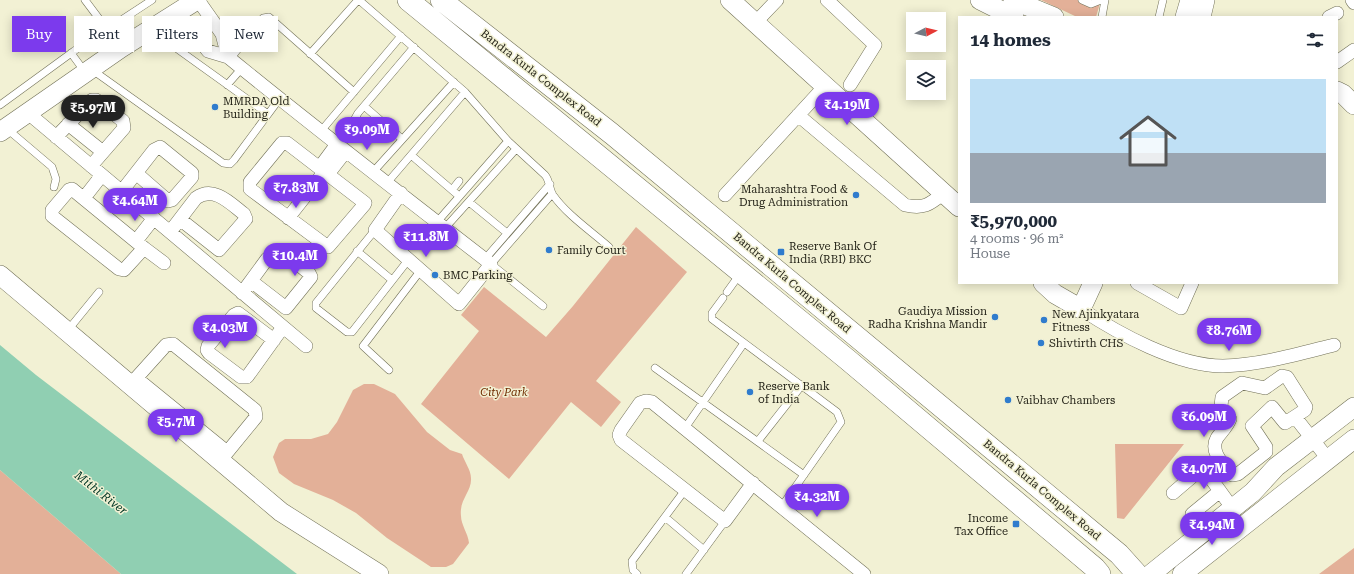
<!DOCTYPE html>
<meta charset="utf-8">
<style>
:root{--surface:#fff;--page:#f2f2f3;--text:#1f2937;--muted:#747a83;--line:#e0e1e3;--accent:#7c3aed}
body{margin:0;font-family:"Roboto Serif",serif;background:var(--page);color:var(--text);height:100vh;display:flex;flex-direction:column;font-size:15px;white-space:nowrap}
*{box-sizing:border-box;margin:0}
p{font-size:13px;color:var(--muted)}
.icon{flex:none;width:22px;height:22px;fill:none;stroke:currentColor;stroke-width:2;stroke-linecap:round;stroke-linejoin:round}
.map{position:relative;flex:1;overflow:hidden}
.details{position:absolute;left:958px;top:16px;width:380px;height:268px;display:flex;flex-direction:column;background:var(--surface);border-radius:0px;box-shadow:0 2px 10px #0003}
.details>*{flex:none}
.top-card{position:absolute;left:12px;top:16px;width:380px;height:36px;display:flex;gap:8px}
.needle{width:26px;rotate:83deg}
.buttons{position:absolute;left:906px;top:12px;display:grid;gap:8px}
.buttons a{display:grid;place-items:center;width:40px;height:40px;border-radius:0px;background:var(--surface);box-shadow:0 2px 10px #0003;font-size:20px}
.price{position:absolute;translate:-50% -34px;padding:0 9px;border-radius:14px;background:var(--accent);color:#fff;font-size:13px;line-height:26px;filter:drop-shadow(0 1px 2px #0008)}
.price::after{content:'';position:absolute;left:50%;top:24px;width:12px;height:9px;margin-left:-6px;background:inherit;clip-path:polygon(0 0,100% 0,50% 100%)}
.price.on{background:#222;color:#fff}
ul{padding:0;list-style:none}
li{display:grid;align-content:center;gap:8px;height:212px;padding:0 12px}
li+li{border-top:1px solid var(--line)}
li span{display:grid;place-items:center;height:124px;border-radius:0px;color:#555}
li>.icon{margin-inline-start:auto}
span .icon{width:72px;height:72px;fill:#fffc;stroke-width:1}
li b{font-size:17px}
h2{display:flex;justify-content:space-between;align-items:center;height:48px;padding:0 12px;font-size:17px}
.chip{padding:0 14px;border-radius:0px;background:var(--surface);box-shadow:0 2px 10px #0003;font-size:14px;line-height:36px}
.chip.on{background:var(--accent);color:#fff}
.map>svg:first-child{display:block}
.green{fill:#e3b098}
.water{fill:#90cfb2}
.lines{fill:none;stroke-linecap:round;stroke-linejoin:round}
.lane-casing{stroke:#727158;stroke-width:8}
.street-casing{stroke:#727158;stroke-width:14}
.secondary-casing{stroke:#727158;stroke-width:20}
.primary-casing{stroke:#727158;stroke-width:22}
.lane{stroke:#fff;stroke-width:7}
.street{stroke:#fff;stroke-width:13}
.secondary{stroke:#fff;stroke-width:19}
.primary{stroke:#fff;stroke-width:21}
.poi-dot{fill:#307ccd;stroke:#f2f1d4;stroke-width:1.5}
.labels{text-anchor:middle;dominant-baseline:central;stroke-width:3;stroke-linejoin:round;paint-order:stroke}
.street-label{font-size:11px;fill:#26251a;stroke:#f2f1d4}
.poi-label{font-size:11px;fill:#26251a;stroke:#f2f1d4;text-anchor:start}
.park-label{font-size:11px;font-style:italic;fill:#6f2c00;stroke:#f2f1d4}
.water-label{font-size:12px;font-style:italic;fill:#003624;stroke:#f2f1d4}
</style>
<div class="map">
<svg width="1354" height="574" viewBox="0 0 1354 574">
<rect width="100%" height="100%" fill="#f2f1d4"/>
<path class="green" d="M1041,0H1101L1096,17H1077Z
M636,227L687,272L596,381L621,402L601,427L571,402L509,479L421,404L479,331L461,315L484,287L546,337L573,306Z
M364,384H374L395,394L427,432L450,450L462,454C464,461 471,470 471,478C472,492 459,499 461,516C461,525 468,533 469,543L453,564L446,567H431L387,538L356,513L333,500L294,484L279,473L273,457L279,443L285,439H311L328,434L337,422L353,390Z
M1115,444H1184L1124,519L1117,518Z
M0,470L121,574H0Z
M1354,548V574H1319Z"/>
<path class="water" d="M0,345L36,375L297,574H121L0,470Z"/>
<g class="lines">
<defs>
<path id="lane" d="M85,0L121,48
M359,0L465,92L508,141L545,175C550,181 549,189 553,195C567,215 591,231 609,247
M1082,0L1091,4L1101,0
M1102,17L1105,0
M1159,17L1163,0
M151,30L268,114
M71,53L85,72
M310,54L358,0
M230,59L263,18L269,17L354,92
M91,69L223,163L230,164L234,160L280,98
M227,85L242,68
M0,105L74,51L152,0
M364,106L402,139
M6,128L52,167L56,179L54,187
M321,131L401,36
M337,144L348,131L358,113L414,47
M411,155L459,196
M373,172L454,82
M387,183L465,92
M452,190L459,181
M469,202L507,233
M437,222L508,141
M445,228L516,149
M375,230L316,303V308L347,332H352L409,259
M357,251L392,280
M485,259L550,184
M727,292L740,274
M723,298L712,313V319L837,412L841,422L782,506
M543,306L491,264L552,194
M68,330L99,292
M655,368L804,475
M389,370L363,346L421,270
M685,428L744,343
M758,441L802,385
M665,517L704,550
M637,574L633,570L632,561L685,490
M686,574L725,521"/>
<path id="street" d="M198,0L222,34L228,57
M827,0L875,45L850,85
M1352,0L1354,3
M178,12L208,51L228,57C315,128 403,196 491,264L459,304L375,230L401,193
M1329,17L1337,13
M755,23L777,0
M1337,62L1354,50
M28,113L306,346
M798,115L905,205C924,209 929,205 944,193
M68,124L103,152
M56,137L92,100H96L123,121L124,128L91,166
M282,143H287L365,203L364,205L328,247L250,189V182Z
M320,167L337,144
M328,174L346,151
M72,189L144,248L124,270L119,269L52,216V210L69,190Z
M122,191L154,150L160,147L192,173V177L172,200L168,201L136,173
M725,195L825,86
M84,198L102,175
M288,218L325,171
M170,232L196,198C214,185 231,204 244,214L246,219L219,250L181,220
M136,241L154,218
M144,248L164,263
M1137,283L1181,308L1192,283
M242,293L267,259L273,256H288L309,273L311,277L286,308L251,281
M1081,309C1119,334 1177,366 1223,366C1260,365 1298,354 1334,345
M274,340L238,313L234,315L208,346L207,350L209,353L241,377H247L283,327
M1282,376L1287,377L1306,407L1305,410L1285,423L1272,407L1252,426L1266,447V452L1238,474L1232,475C1224,465 1209,452 1217,438C1221,432 1227,427 1230,419L1221,406L1222,397L1242,383L1265,388Z
M136,378L227,452
M130,385L166,345L173,344L255,410L256,417L220,461
M1295,417L1328,459
M753,483L725,521L621,440L619,435L621,430L640,403L646,401L652,402L864,574
M1173,493L1201,469H1204L1233,509
M1192,514L1220,491"/>
<path id="secondary" d="M730,0L959,207
M980,0L1014,17
M1013,0L1054,17
M1185,17L1190,0
M1201,17L1205,0
M1337,91L1343,94L1354,105
M0,132L121,48L197,0
M0,275L281,512L379,574
M1043,283L1055,294L1081,309L1093,283
M1151,574L1253,492L1276,467L1354,407
M1182,574L1354,439"/>
<path id="primary" d="M408,0L848,360L1095,568L1100,574
M441,0L612,134L1096,535L1119,554L1137,574"/>
</defs>
<use href="#lane" class="lane-casing"/>
<use href="#street" class="street-casing"/>
<use href="#secondary" class="secondary-casing"/>
<use href="#primary" class="primary-casing"/>
<use href="#lane" class="lane"/>
<use href="#street" class="street"/>
<use href="#secondary" class="secondary"/>
<use href="#primary" class="primary"/>
</g>
<g class="poi-dot">
<circle cx="215" cy="107" r="4"/>
<circle cx="856" cy="195" r="4"/>
<circle cx="549" cy="250" r="4"/>
<rect x="777" y="248" width="8" height="8" rx="2"/>
<circle cx="435" cy="275" r="4"/>
<circle cx="995" cy="317" r="4"/>
<circle cx="1044" cy="320" r="4"/>
<circle cx="1041" cy="343" r="4"/>
<circle cx="750" cy="392" r="4"/>
<circle cx="1008" cy="400" r="4"/>
<rect x="1012" y="520" width="8" height="8" rx="2"/>
</g>
<g class="labels">
<g class="street-label">
<text transform="translate(541 78) rotate(38)">Bandra Kurla Complex Road</text>
<text transform="translate(792 283) rotate(40)">Bandra Kurla Complex Road</text>
<text transform="translate(1042 490) rotate(40)">Bandra Kurla Complex Road</text>
</g>
<g class="poi-label">
<text x="223" y="101">MMRDA Old<tspan x="223" dy="13">Building</tspan></text>
<text x="848" y="189" text-anchor="end">Maharashtra Food &amp;<tspan x="848" dy="13">Drug Administration</tspan></text>
<text x="789" y="246">Reserve Bank Of<tspan x="789" dy="13">India (RBI) BKC</tspan></text>
<text x="557" y="250">Family Court</text>
<text x="443" y="275">BMC Parking</text>
<text x="987" y="311" text-anchor="end">Gaudiya Mission<tspan x="987" dy="13">Radha Krishna Mandir</tspan></text>
<text x="1052" y="314">New Ajinkyatara<tspan x="1052" dy="13">Fitness</tspan></text>
<text x="1049" y="343">Shivtirth CHS</text>
<text x="758" y="386">Reserve Bank<tspan x="758" dy="13">of India</tspan></text>
<text x="1016" y="400">Vaibhav Chambers</text>
<text x="1008" y="518" text-anchor="end">Income<tspan x="1008" dy="13">Tax Office</tspan></text>
</g>
<g class="park-label">
<text x="504" y="392">City Park</text>
</g>
<g class="water-label">
<text transform="translate(101 493) rotate(38)">Mithi River</text>
</g>
</g>
</svg>
<div class="buttons">
<a><svg class="needle" viewBox="-14 -14 28 28"><path d="M0-13l5 13h-10z" fill="#e53935"/><path d="M0 13l5-13h-10z" fill="#747a83"/></svg></a>
<a><svg class="icon" aria-label="layers" viewBox="0 0 24 24"><path d="M12 4l9 5-9 5-9-5zM3 14l9 5 9-5"/></svg></a>
</div>
<b class="price" style="left:847px;top:126px">₹4.19M</b>
<b class="price on" style="left:93px;top:129px">₹5.97M</b>
<b class="price" style="left:367px;top:151px">₹9.09M</b>
<b class="price" style="left:296px;top:209px">₹7.83M</b>
<b class="price" style="left:135px;top:222px">₹4.64M</b>
<b class="price" style="left:426px;top:258px">₹11.8M</b>
<b class="price" style="left:295px;top:277px">₹10.4M</b>
<b class="price" style="left:225px;top:349px">₹4.03M</b>
<b class="price" style="left:1229px;top:352px">₹8.76M</b>
<b class="price" style="left:1204px;top:438px">₹6.09M</b>
<b class="price" style="left:176px;top:443px">₹5.7M</b>
<b class="price" style="left:1204px;top:490px">₹4.07M</b>
<b class="price" style="left:817px;top:518px">₹4.32M</b>
<b class="price" style="left:1212px;top:546px">₹4.94M</b>
<div class="top-card">
<a class="chip on">Buy</a>
<a class="chip">Rent</a>
<a class="chip">Filters</a>
<a class="chip">New</a>
</div>
<section class="details">
<h2>14 homes<svg class="icon" aria-label="filters" viewBox="0 0 24 24"><path d="M4 7h16M4 17h16"/><circle cx="9" cy="7" r="2"/><circle cx="15" cy="17" r="2"/></svg></h2>
<ul>
<li><span style="background:linear-gradient(#bfe0f5 60%,#9aa5b1 0)"><svg class="icon" aria-label="home" viewBox="0 0 24 24"><path d="M3 11l9-7 9 7M6 9v11h12V9"/></svg></span><div><b>₹5,970,000</b><p>4 rooms · 96 m²</p><p>House</p></div></li>
</ul>
</section>
</div>
